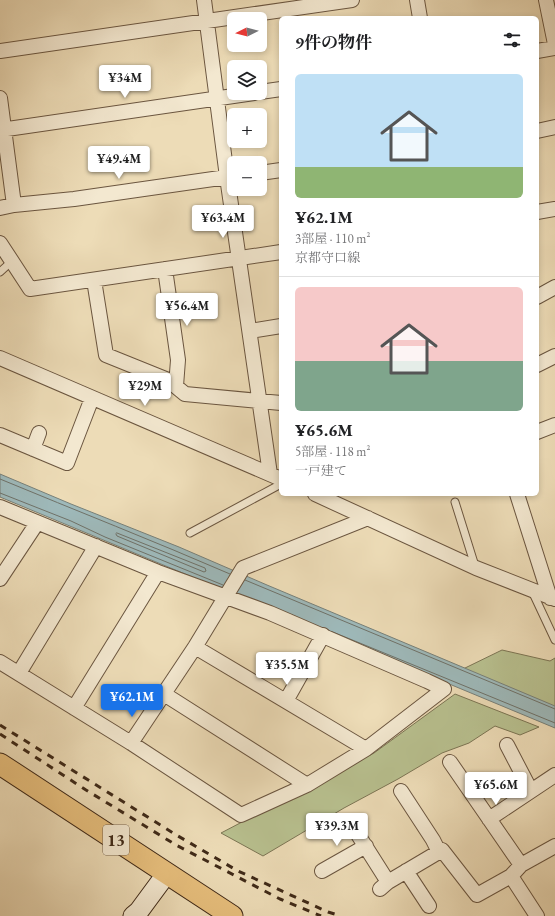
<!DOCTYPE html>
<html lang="ja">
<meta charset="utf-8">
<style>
:root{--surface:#fff;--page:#f6f6f6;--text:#202124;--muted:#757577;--line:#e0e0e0;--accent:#1a73e8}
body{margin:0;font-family:"EB Garamond","Noto Serif JP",serif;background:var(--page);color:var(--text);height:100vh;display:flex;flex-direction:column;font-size:15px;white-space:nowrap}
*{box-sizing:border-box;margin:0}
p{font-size:13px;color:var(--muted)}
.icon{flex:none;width:22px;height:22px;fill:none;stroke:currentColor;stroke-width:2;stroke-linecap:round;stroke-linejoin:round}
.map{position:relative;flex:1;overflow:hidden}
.side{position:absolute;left:279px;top:16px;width:260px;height:480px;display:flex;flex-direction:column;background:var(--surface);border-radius:6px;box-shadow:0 2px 6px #0003}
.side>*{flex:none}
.needle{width:26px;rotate:264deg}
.tools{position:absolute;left:227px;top:12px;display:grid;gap:8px}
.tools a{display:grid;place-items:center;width:40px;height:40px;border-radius:6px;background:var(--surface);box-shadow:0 2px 6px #0003;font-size:20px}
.price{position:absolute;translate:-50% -34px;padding:0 9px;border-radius:4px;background:#fff;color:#222;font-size:13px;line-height:26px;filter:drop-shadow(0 1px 2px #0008)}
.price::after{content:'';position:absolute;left:50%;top:24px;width:12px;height:9px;margin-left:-6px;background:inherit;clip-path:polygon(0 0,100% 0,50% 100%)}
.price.selected{background:var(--accent);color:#fff}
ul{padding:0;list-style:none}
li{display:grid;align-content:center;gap:8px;height:212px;padding:0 16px}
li+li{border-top:1px solid var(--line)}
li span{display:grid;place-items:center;height:124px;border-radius:6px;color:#555}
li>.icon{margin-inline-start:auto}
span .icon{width:72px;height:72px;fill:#fffc;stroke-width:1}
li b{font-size:17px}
h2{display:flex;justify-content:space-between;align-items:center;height:48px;padding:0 16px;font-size:17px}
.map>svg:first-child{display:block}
.green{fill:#b8c08f;stroke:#7c7554}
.water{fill:#9eb9ba;stroke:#788079}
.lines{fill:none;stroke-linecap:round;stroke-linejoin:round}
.shore{stroke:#6f7269;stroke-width:1}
.lane-casing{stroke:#6b5640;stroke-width:9}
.street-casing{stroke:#6b5640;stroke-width:16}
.secondary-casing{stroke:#402a18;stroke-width:21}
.primary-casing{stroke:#402a18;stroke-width:23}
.lane{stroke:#f3e8d0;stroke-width:7}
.street{stroke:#f3e8d0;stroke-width:14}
.secondary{stroke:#f3e8d0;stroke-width:19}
.primary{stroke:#e6be7c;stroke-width:21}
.rail{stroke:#402a18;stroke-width:3;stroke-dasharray:7 7;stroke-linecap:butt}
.labels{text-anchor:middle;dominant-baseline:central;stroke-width:4;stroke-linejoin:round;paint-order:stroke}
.shield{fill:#f3e8d0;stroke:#76634f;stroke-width:1}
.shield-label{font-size:17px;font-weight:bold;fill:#402a18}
</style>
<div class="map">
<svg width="555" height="916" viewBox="0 0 555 916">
<rect width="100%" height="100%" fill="#eddcb7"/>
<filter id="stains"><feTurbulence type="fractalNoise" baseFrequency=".005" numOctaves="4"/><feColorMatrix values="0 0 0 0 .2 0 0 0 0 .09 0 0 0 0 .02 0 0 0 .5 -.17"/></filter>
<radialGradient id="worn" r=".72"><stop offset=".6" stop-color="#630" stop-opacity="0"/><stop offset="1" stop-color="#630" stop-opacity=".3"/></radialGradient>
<path class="green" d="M502,650L550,661L555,658V708L463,669Z
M455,694L539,727L520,735L495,726L469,743L442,753L398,779L344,808L263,856L221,833L374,753Z"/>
<path class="water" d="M0,474L71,504L179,547L267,585L555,706V728L0,497Z"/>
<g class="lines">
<path class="shore" d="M0,479C77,511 154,541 230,574
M0,493L71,521L105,537L223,585
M117,533L205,568L206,571L204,572L117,536L116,534Z
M245,580L555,709
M328,630L555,723"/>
<defs>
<path id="lane" d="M0,272L12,261
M455,502L475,566
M190,533L281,484
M532,591L555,640"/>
<path id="street" d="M204,0L227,177L270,474
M417,0L420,18
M546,0L555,44
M0,51L352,0
M537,51L555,48
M260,92L281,89
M0,98L14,205
M0,130L254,93
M537,131L555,127
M260,173L281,170
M0,208L14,205L74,199L234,176
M537,212L555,209
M0,243L30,289L281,252
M165,269L178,360L176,386
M94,280L106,355L168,380L185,394L281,403
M537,297L555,287
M250,331L281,326
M0,358L281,479
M537,365L555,356
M537,432L555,425
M0,435L67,463L92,398
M33,449L39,433
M315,494L476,568L555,599
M517,494L550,598
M0,507L158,572L270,613L427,681L444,689L366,749L307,785L241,815L131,743
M0,579L37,523
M195,647L366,749
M0,662L131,743L195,647L243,568L368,518
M19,673L96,546
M164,694L307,785
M286,701L323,635
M74,708L158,572
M507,745L531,791
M450,762L521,865
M401,791L433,840L439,852
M489,819L555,775
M350,822L388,882
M322,871L366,846
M406,871L429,906
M511,876L537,916
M380,889L388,882L442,850L477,895L511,876L521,865L555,846"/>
<path id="secondary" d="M133,916L139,911L167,873"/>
<path id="primary" d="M0,764L232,916"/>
</defs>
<use href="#lane" class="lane-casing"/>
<use href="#street" class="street-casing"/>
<use href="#secondary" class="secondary-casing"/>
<use href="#primary" class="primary-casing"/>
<use href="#lane" class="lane"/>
<use href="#street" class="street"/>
<use href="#secondary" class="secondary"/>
<use href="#primary" class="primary"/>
<path class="rail" d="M0,725L178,836L238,871L328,912L341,916
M0,734L86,790L176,845L280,899L321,916"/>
</g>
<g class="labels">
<rect class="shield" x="103" y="825" width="26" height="30" rx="3"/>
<g class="shield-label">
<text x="116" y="840">13</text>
</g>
</g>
<rect width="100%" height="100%" filter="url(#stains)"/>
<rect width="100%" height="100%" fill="url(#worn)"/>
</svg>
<div class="tools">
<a><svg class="needle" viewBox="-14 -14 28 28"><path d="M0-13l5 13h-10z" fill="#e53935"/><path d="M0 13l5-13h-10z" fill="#757577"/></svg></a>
<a><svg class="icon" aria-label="layers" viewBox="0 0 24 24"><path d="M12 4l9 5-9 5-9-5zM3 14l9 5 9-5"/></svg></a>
<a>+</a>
<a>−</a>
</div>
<b class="price" style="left:125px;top:99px">¥34M</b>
<b class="price" style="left:119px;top:180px">¥49.4M</b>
<b class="price" style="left:223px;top:239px">¥63.4M</b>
<b class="price" style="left:187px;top:327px">¥56.4M</b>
<b class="price" style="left:145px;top:407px">¥29M</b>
<b class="price" style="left:287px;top:686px">¥35.5M</b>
<b class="price selected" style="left:132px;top:718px">¥62.1M</b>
<b class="price" style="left:496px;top:806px">¥65.6M</b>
<b class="price" style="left:337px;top:847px">¥39.3M</b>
<section class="side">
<h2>9件の物件<svg class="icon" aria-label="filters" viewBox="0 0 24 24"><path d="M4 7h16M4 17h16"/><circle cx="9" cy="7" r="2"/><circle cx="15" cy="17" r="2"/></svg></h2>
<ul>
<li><span style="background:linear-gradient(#bfe0f5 75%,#8fb573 0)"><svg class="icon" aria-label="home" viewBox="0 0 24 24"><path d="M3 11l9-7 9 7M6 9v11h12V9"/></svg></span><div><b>¥62.1M</b><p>3部屋 · 110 m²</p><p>京都守口線</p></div></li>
<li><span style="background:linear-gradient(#f6c9c9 60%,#7fa58c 0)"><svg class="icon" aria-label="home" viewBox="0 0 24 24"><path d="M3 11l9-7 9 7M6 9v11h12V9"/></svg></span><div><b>¥65.6M</b><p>5部屋 · 118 m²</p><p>一戸建て</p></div></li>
</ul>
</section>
</div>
